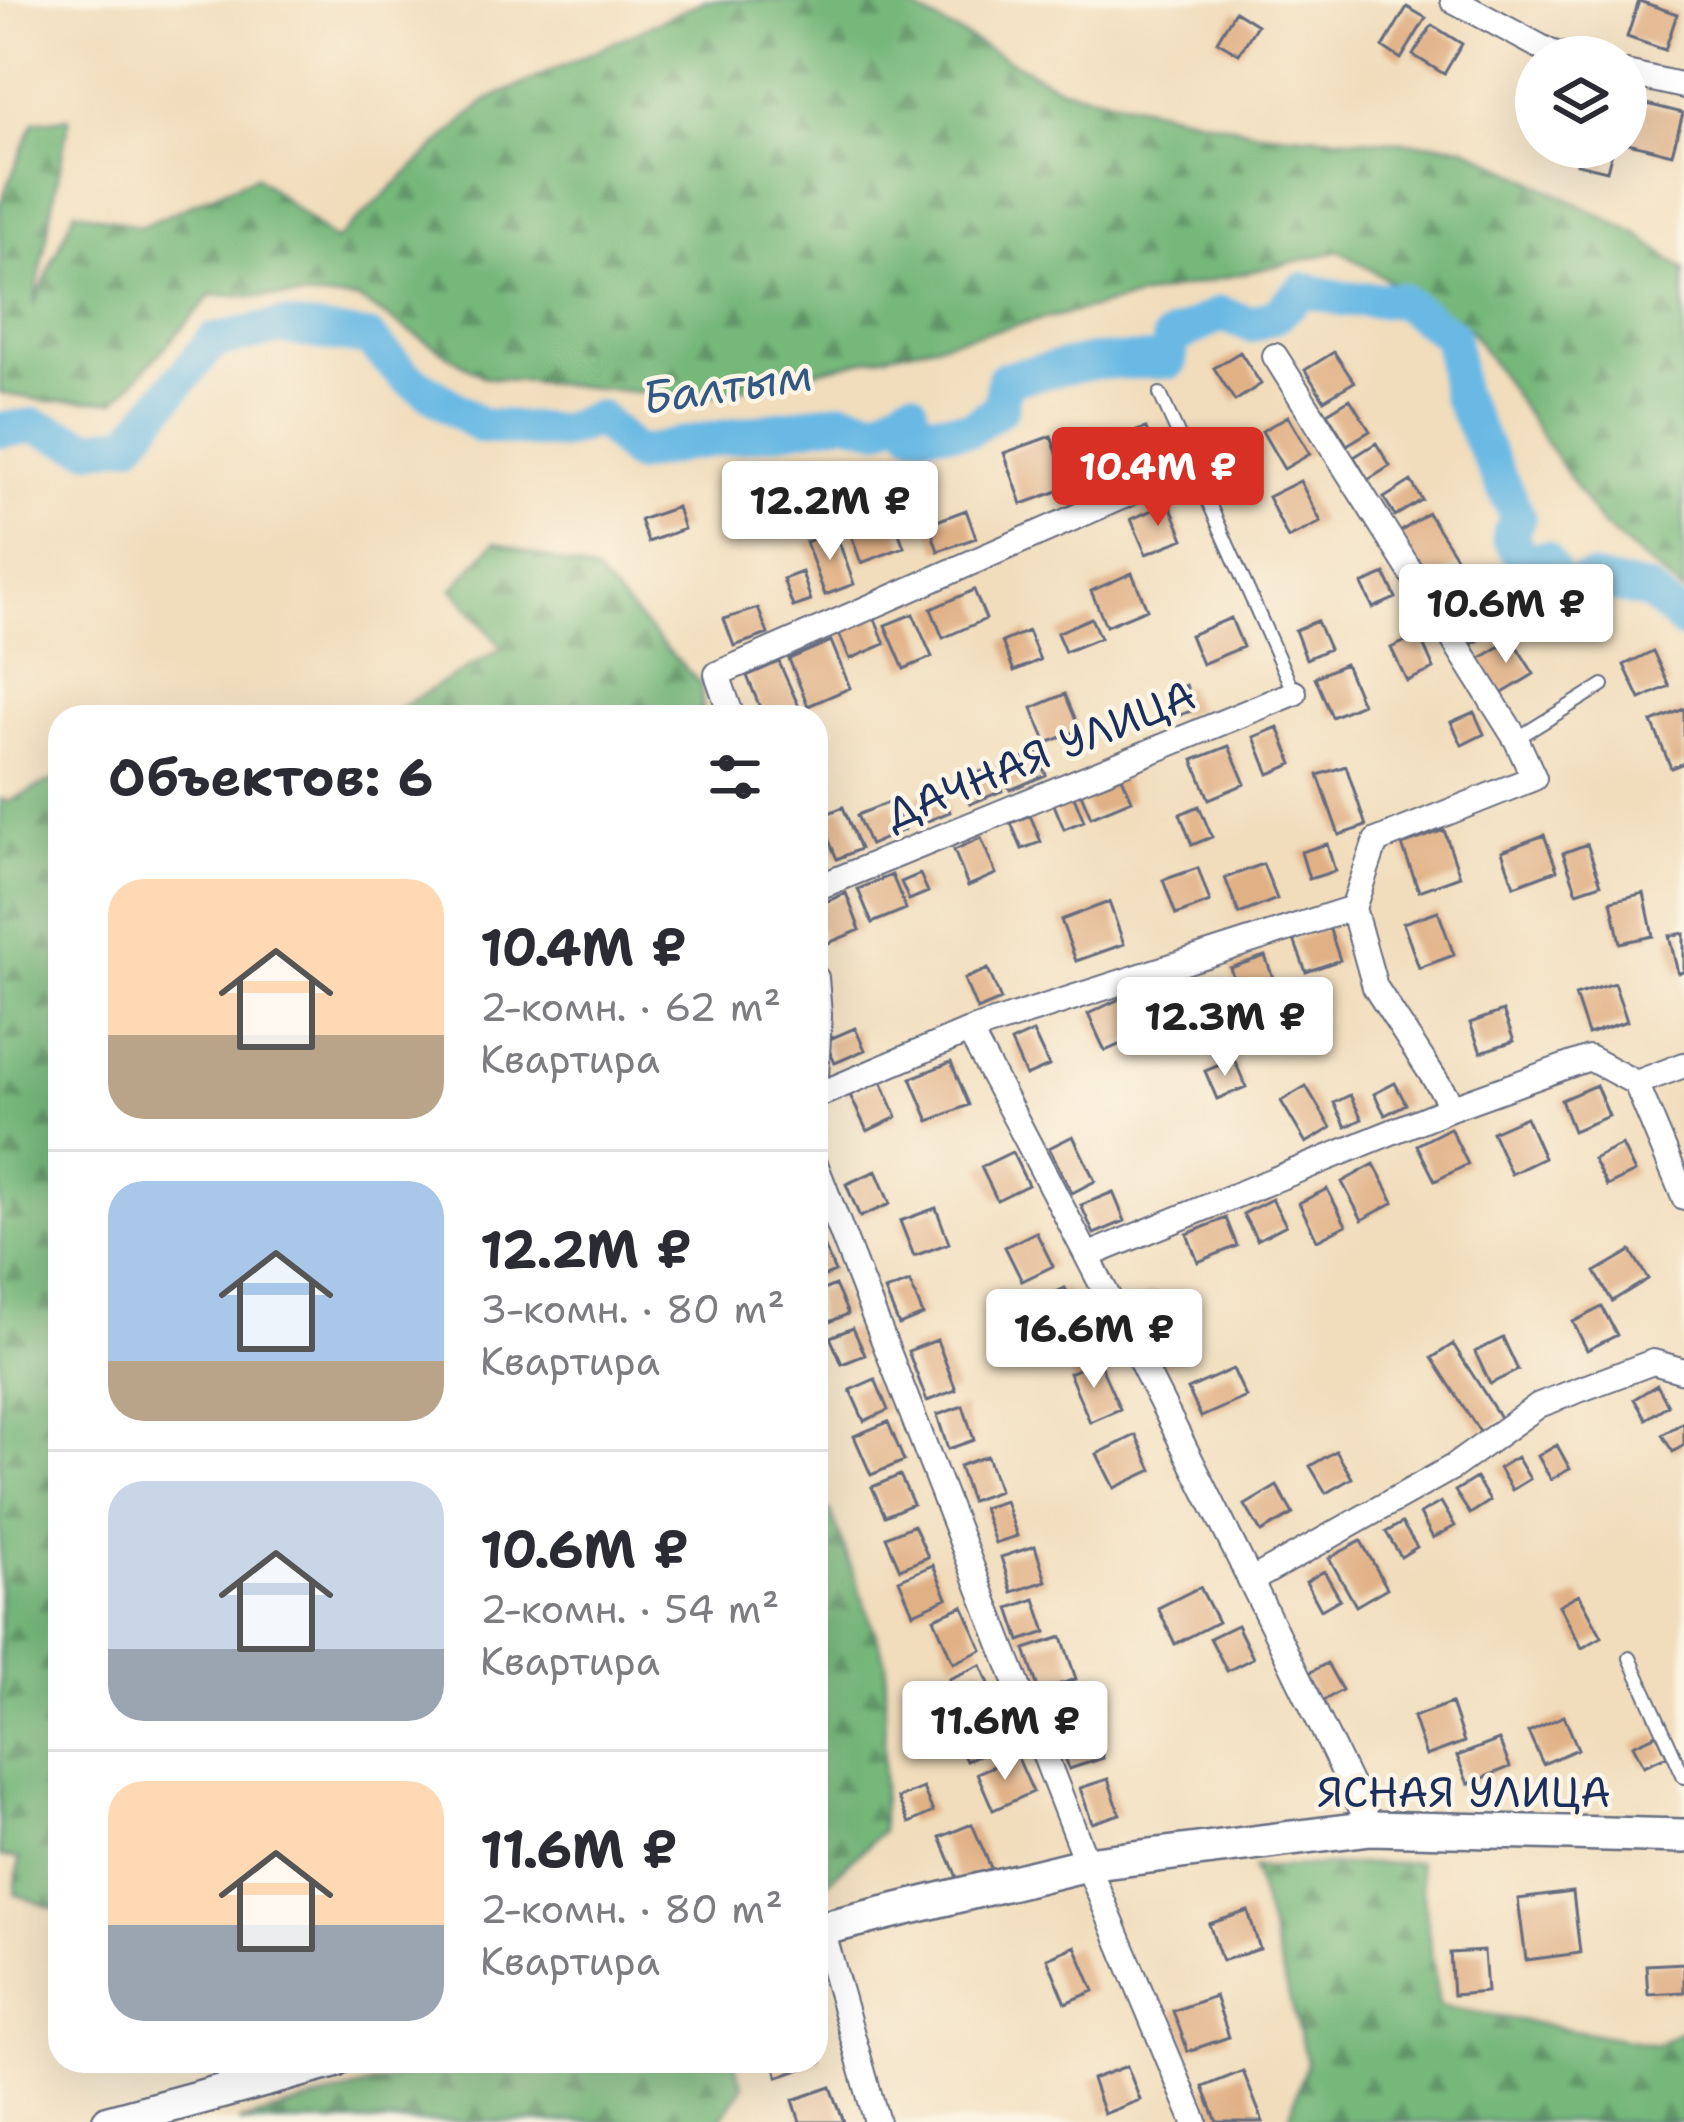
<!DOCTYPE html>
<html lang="ru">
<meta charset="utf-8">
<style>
:root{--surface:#fff;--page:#f2f2f3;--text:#2b2b33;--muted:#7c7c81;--line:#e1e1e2;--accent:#d93025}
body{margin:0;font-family:"Shantell Sans",sans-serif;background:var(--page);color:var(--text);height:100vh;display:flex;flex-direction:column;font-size:45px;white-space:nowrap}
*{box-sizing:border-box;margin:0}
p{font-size:39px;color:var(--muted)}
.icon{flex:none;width:66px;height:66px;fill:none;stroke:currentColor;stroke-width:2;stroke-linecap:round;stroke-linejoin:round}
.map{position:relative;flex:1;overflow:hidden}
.panel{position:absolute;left:48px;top:705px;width:780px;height:1368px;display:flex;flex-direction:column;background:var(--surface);border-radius:36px;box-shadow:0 12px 48px #0002}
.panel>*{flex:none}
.controls{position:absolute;left:1515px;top:36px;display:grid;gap:24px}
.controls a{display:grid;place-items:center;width:132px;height:132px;border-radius:50%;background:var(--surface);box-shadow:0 12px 48px #0002;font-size:60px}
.price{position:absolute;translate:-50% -102px;padding:0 27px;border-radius:12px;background:#fff;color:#222;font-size:39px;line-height:78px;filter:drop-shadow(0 3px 6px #0008)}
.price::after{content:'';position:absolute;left:50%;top:72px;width:36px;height:27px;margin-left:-18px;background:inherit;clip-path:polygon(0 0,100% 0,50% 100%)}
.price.active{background:var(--accent);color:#fff}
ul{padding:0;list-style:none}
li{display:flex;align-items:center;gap:36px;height:300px;padding:0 60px}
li+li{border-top:3px solid var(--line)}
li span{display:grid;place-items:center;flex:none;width:336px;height:240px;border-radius:36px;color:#555}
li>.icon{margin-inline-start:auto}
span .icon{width:144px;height:144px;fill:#fffc;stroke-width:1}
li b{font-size:51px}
h2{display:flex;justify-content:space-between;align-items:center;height:144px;padding:0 60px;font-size:51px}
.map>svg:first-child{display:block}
.forest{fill:url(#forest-firs);stroke:#48736c;stroke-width:3}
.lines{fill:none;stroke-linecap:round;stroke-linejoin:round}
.river{stroke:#69b9e4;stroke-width:36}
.building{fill:#e1b186}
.lane-casing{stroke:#666c7f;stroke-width:16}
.street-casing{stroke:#666c7f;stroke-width:28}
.secondary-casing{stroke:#666c7f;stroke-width:38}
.lane{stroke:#fff;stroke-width:12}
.street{stroke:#fff;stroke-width:24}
.secondary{stroke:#fff;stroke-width:33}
.labels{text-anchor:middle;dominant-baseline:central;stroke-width:9;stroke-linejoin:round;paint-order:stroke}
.street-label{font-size:42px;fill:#1b2f5e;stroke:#fcf5e5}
.water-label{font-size:45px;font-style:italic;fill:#325886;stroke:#fcf5e5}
</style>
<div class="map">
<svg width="1684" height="2122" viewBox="0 0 1684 2122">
<defs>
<pattern id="forest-firs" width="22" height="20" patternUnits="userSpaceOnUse" patternTransform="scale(3)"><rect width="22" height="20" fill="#76b77a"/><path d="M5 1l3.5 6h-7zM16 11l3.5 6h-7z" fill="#609567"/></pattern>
</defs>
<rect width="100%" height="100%" fill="#fcf5e5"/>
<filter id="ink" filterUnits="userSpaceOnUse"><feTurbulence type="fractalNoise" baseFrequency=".00833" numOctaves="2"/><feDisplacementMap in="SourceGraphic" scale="24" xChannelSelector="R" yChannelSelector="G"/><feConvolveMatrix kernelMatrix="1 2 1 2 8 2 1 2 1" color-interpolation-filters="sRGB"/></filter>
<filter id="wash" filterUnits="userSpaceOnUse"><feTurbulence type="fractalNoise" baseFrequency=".004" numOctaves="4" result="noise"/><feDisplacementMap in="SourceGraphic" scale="48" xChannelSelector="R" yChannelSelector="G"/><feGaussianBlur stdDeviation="2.7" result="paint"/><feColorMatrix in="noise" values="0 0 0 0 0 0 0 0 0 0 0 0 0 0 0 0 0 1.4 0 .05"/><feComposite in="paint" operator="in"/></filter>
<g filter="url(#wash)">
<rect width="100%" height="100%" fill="#f1ddbc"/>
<path class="forest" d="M706,0H897L1061,88L1259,132L1463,146L1637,234L1684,270V593L1600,523L1470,330L1340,251L699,398L484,377L358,299L212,295L116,401H45L0,393V204L34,122L69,118L34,305L75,210L140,227L256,176L335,241L484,102Z
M495,542L595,573L701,685L703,717H384L502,648L453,589Z
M60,777V1911L15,1894L19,1859L0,1856V799L7,802Z
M816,1503L831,1512L886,1662L882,1832L816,1892Z
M1418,1862L1439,2006L1656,2045L1684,2030V2122H1288L1307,2061L1253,1868Z
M455,2061H734L743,2086L719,2122H238Z"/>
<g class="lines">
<path class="river" d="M0,430L34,426L91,447L130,441L213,341L281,327L369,339L405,376L481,426L561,432L599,418L636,455L685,444L845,418L879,426L910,407L914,429H970L1001,407L1004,379L1092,362L1170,361V339L1221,314L1252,325L1278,314L1303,290L1345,299L1400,300L1451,336L1458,393L1518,517L1509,537L1526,563L1544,558L1561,588L1588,580L1648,592L1684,622"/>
</g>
<g id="blocks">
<path class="building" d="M1639,1L1677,14L1665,50L1627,37Z
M1407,7L1426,18L1401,59L1383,47Z
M1235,11L1257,25L1239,54L1217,41Z
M1432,25L1462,44L1444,74L1413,55Z
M1639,102L1683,113L1672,154L1628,143Z
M1581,147H1613L1607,171L1577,164Z
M1240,352L1261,384L1235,401L1214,368Z
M1334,352L1354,382L1324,400L1305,370Z
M1350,399L1370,431L1347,445L1327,413Z
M1288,416L1310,454L1284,469L1262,431Z
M1146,428L1158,462L1116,476L1104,442Z
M1051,436L1069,487L1022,504L1004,453Z
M1376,443L1390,466L1368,480L1354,457Z
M1300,481L1321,522L1288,538L1268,497Z
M1411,481L1422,500L1395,516L1384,498Z
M1169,503L1184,539L1146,554L1131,519Z
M677,507L684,529L648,542L640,520Z
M890,508L904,547L861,563L847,523Z
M966,510L976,538L938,551L929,524Z
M1428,513L1460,563L1429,583L1397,534Z
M835,531L854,584L825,595L806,542Z
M802,572L811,601L793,607L783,579Z
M1132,573L1147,609L1106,626L1091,591Z
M1385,574L1396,598L1373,608L1362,584Z
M1475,587L1499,629L1470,645L1446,603Z
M974,590L986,619L943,638L931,609Z
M758,608L768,634L734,646L724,619Z
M873,614L885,644L850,659L837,629Z
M913,614L932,657L904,669L885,625Z
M1091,618L1100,638L1065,652L1057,633Z
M1231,618L1243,647L1202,664L1190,635Z
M1317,621L1329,649L1306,659L1295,630Z
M1028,631L1040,660L1014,671L1002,642Z
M1419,635L1434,669L1407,681L1391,648Z
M1512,639L1534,674L1501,694L1479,659Z
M831,641L850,688L808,706L789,659Z
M1653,651L1669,686L1640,699L1624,665Z
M779,662L799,707L776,717H764L747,676Z
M1345,664L1362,704L1332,717L1315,677Z
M1186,685L1196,709L1178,716L1168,692Z
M1065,694L1080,730L1047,743L1032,708Z
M1684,709V763L1671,768L1652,722Z
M1474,712L1484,734L1462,745L1451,722Z
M1278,727L1293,764L1269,774L1254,737Z
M1229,746L1245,784L1209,799L1193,760Z
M1037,753L1046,775L1010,790L1001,768Z
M1346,766L1366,826L1339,835L1318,775Z
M992,767L1002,791L970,804L960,780Z
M1122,777L1132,800L1091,817L1081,793Z
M940,787L950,812L925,822L915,797Z
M1073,794L1084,821L1064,829L1053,802Z
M892,801L904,830L870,845L857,815Z
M1199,806L1212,837L1192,845L1180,814Z
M843,807L860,849L837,859L819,817Z
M1030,815L1041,842L1022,849L1011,823Z
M1444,830L1460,876L1419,891L1402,845Z
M1544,835L1557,870L1514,886L1502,851Z
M981,838L996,874L968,886L954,850Z
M1327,844L1335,871L1309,879L1301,852Z
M1587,844L1601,884L1577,892L1563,853Z
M1263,864L1277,899L1239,914L1225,878Z
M1198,868L1210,902L1176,915L1163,880Z
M920,874L928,892L909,900L901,882Z
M892,875L906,909L872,923L858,889Z
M846,893L860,930L826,944L816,920V906Z
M1644,893L1653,936L1620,943L1611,901Z
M1109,902L1124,944L1076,961L1061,920Z
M1438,911L1454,955L1419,968L1403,923Z
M1329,927L1340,960L1306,972L1294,940Z
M1684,933V972L1678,973L1669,936Z
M1265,956L1280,997L1245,1009L1230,968Z
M988,969L1001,1000L977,1010L964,979Z
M1189,975L1208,1016L1177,1031L1158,989Z
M1614,983L1627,1021L1588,1034L1575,995Z
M1128,995L1145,1033L1105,1051L1088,1014Z
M1503,1011L1514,1041L1481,1052L1470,1023Z
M855,1028L865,1050L835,1063L825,1041Z
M1033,1032L1049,1066L1026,1076L1011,1042Z
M1234,1059L1246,1087L1217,1099L1205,1071Z
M951,1062L969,1105L929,1121L911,1078Z
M881,1081L897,1117L867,1131L850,1095Z
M1395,1083L1406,1104L1385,1115L1374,1094Z
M1596,1085L1609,1116L1573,1131L1561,1100Z
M1306,1086L1331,1128L1306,1143L1281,1101Z
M1350,1095L1362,1119L1346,1127L1334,1103Z
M1526,1117L1544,1158L1511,1174L1492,1132Z
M1450,1128L1468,1164L1435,1181L1417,1145Z
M1073,1136L1095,1181L1072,1193L1049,1148Z
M1622,1145L1635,1172L1607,1186L1593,1159Z
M1012,1152L1028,1185L997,1200L981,1167Z
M1374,1164L1394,1202L1362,1220L1342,1182Z
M876,1171L890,1204L860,1217L846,1184Z
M1327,1189L1346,1225L1317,1240L1299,1203Z
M1113,1192L1125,1221L1094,1234L1081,1205Z
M1272,1199L1286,1225L1257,1240L1243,1214Z
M936,1208L949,1243L914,1256L900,1221Z
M1226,1218L1237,1246L1198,1262L1187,1234Z
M1036,1232L1053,1266L1022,1281L1005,1247Z
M820,1237L835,1272L816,1280V1239Z
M1631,1251L1648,1279L1612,1301L1595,1272Z
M910,1282L923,1315L899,1325L885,1291Z
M835,1285L848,1314L818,1327L816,1293Z
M1065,1288L1075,1308L1051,1320L1041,1299Z
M1153,1292L1164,1312L1141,1325L1130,1304Z
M1602,1307L1617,1335L1587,1350L1573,1322Z
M853,1328L865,1355L842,1364L830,1337Z
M1174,1330L1187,1355L1156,1371L1143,1346Z
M1503,1338L1518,1370L1490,1384L1475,1352Z
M937,1340L956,1390L927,1401L908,1351Z
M1453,1344L1501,1419L1480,1432L1432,1358Z
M1098,1360L1120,1409L1090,1422L1069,1373Z
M1233,1369L1246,1397L1201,1417L1188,1389Z
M875,1379L888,1410L864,1421L850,1390Z
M1657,1385L1668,1405L1646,1419L1634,1399Z
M963,1406L974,1440L948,1449L937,1415Z
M888,1422L904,1461L871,1475L854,1436Z
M1684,1422V1445L1673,1452L1662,1435Z
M1136,1435L1152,1470L1114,1488L1097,1454Z
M1557,1445L1570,1469L1551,1479L1538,1456Z
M1336,1451L1352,1478L1326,1493L1310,1466Z
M987,1456L999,1491L971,1501L959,1466Z
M1517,1457L1530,1479L1512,1490L1499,1468Z
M900,1475L913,1504L885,1516L872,1487Z
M1476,1478L1490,1501L1470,1514L1455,1491Z
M1277,1486L1293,1514L1261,1532L1245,1505Z
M1005,1501L1017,1536L995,1543L983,1508Z
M1441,1502L1455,1526L1433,1538L1420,1514Z
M1402,1523L1417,1547L1401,1557L1386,1532Z
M914,1525L928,1557L900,1569L886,1537Z
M1361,1541L1387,1588L1356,1606L1329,1558Z
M1035,1546L1046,1581L1012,1592L1001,1557Z
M933,1565L947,1598L913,1613L899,1580Z
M1324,1571L1340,1599L1321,1610L1306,1582Z
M1200,1587L1218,1622L1175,1644L1158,1608Z
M1579,1594L1602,1637L1582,1648L1559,1605Z
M1035,1599L1046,1632L1020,1641L1009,1608Z
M963,1606L982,1650L953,1663L934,1618Z
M1237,1625L1253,1658L1227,1671L1210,1638Z
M1062,1637L1076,1679L1039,1691L1025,1649Z
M1327,1663L1342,1690L1319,1703L1304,1676Z
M981,1665L996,1700L964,1714L949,1679Z
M1079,1690L1088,1717L1053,1728L1044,1702Z
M1451,1703L1464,1742L1426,1756L1413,1717Z
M991,1715L1004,1745L966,1761L953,1731Z
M1564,1716L1578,1749L1543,1764L1528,1732Z
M1092,1726L1103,1758L1069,1769L1059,1737Z
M1657,1734L1667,1756L1644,1766L1633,1745Z
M1499,1740L1510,1767L1468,1784L1457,1756Z
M1017,1756L1033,1792L993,1810L977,1773Z
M1108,1779L1120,1814L1092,1823L1080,1788Z
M923,1788L933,1812L909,1823L898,1798Z
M972,1824L991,1868L959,1882L940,1837Z
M1573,1892L1580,1953L1526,1960L1518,1899Z
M1248,1911L1260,1949L1222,1961L1209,1924Z
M1075,1946L1094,1991L1066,2003L1047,1958Z
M1484,1951L1487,1992L1453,1995L1450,1953Z
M1684,1963V1992L1648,1994L1646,1965Z
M1215,1996L1229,2037L1188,2051L1173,2011Z
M817,2046L822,2062L778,2077L773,2061H816Z
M1127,2066L1140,2100L1104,2114L1092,2079Z
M1243,2071L1263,2122H1217L1203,2087Z
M831,2087L844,2122H800L793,2100Z"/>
</g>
</g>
<g filter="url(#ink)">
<use href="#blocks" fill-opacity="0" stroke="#666c7f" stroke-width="3"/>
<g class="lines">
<defs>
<path id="lane" d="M1160,394L1294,693
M1516,739L1603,685
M1630,1658L1684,1777"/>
<path id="street" d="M1453,0L1550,52L1568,57
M1626,73L1684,86
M732,717L717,674L1192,466
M816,888L1294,693
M1353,908L1375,987L1453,1107
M816,978L819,1015L816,1077
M969,1031C1110,1294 1242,1560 1371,1828
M1636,1083L1684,1197
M816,1096L969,1031L1353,908L1376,841L1534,778L1516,739L1275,356
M816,1166L1087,1864L1195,2122
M1089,1255L1453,1107L1589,1058L1636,1083L1684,1065
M1252,1580L1453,1467L1539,1405L1653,1362L1684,1371
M822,1929L877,2122"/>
<path id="secondary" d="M816,1930L1087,1864L1371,1828L1684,1836
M109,2122L334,2061"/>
</defs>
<use href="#lane" class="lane-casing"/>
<use href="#street" class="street-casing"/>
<use href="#secondary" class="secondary-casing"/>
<use href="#lane" class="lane"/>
<use href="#street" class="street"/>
<use href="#secondary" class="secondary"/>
</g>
</g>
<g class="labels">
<g class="street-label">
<text transform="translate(1040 754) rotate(-22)">ДАЧНАЯ УЛИЦА</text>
<text x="1464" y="1792">ЯСНАЯ УЛИЦА</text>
</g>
<g class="water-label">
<text transform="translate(727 386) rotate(-8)">Балтым</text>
</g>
</g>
</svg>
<div class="controls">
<a><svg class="icon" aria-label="layers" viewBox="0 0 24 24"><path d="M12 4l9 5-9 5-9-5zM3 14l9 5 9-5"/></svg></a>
</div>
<b class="price active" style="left:1158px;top:529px">10.4M ₽</b>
<b class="price" style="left:830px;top:563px">12.2M ₽</b>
<b class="price" style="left:1506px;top:666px">10.6M ₽</b>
<b class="price" style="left:1225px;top:1079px">12.3M ₽</b>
<b class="price" style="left:1094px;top:1391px">16.6M ₽</b>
<b class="price" style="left:1005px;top:1783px">11.6M ₽</b>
<section class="panel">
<h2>Объектов: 6<svg class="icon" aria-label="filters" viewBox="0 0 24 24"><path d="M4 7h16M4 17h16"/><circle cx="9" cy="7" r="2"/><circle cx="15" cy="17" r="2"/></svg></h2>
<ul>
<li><span style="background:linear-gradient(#ffd9b3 65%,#b9a48a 0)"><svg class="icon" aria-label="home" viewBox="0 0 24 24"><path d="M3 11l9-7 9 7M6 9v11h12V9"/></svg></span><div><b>10.4M ₽</b><p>2-комн. · 62 m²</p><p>Квартира</p></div></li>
<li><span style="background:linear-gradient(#a9c7e8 75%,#b9a48a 0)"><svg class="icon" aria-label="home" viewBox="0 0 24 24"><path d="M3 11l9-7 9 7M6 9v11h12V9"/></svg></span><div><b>12.2M ₽</b><p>3-комн. · 80 m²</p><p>Квартира</p></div></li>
<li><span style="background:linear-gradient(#c9d6e8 70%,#9aa5b1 0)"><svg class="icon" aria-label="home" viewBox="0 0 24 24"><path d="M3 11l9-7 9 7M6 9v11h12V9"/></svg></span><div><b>10.6M ₽</b><p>2-комн. · 54 m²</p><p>Квартира</p></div></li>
<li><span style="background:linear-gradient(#ffd9b3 60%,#9aa5b1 0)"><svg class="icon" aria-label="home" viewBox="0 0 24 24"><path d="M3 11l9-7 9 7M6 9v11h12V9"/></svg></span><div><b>11.6M ₽</b><p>2-комн. · 80 m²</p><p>Квартира</p></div></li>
</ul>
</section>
</div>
